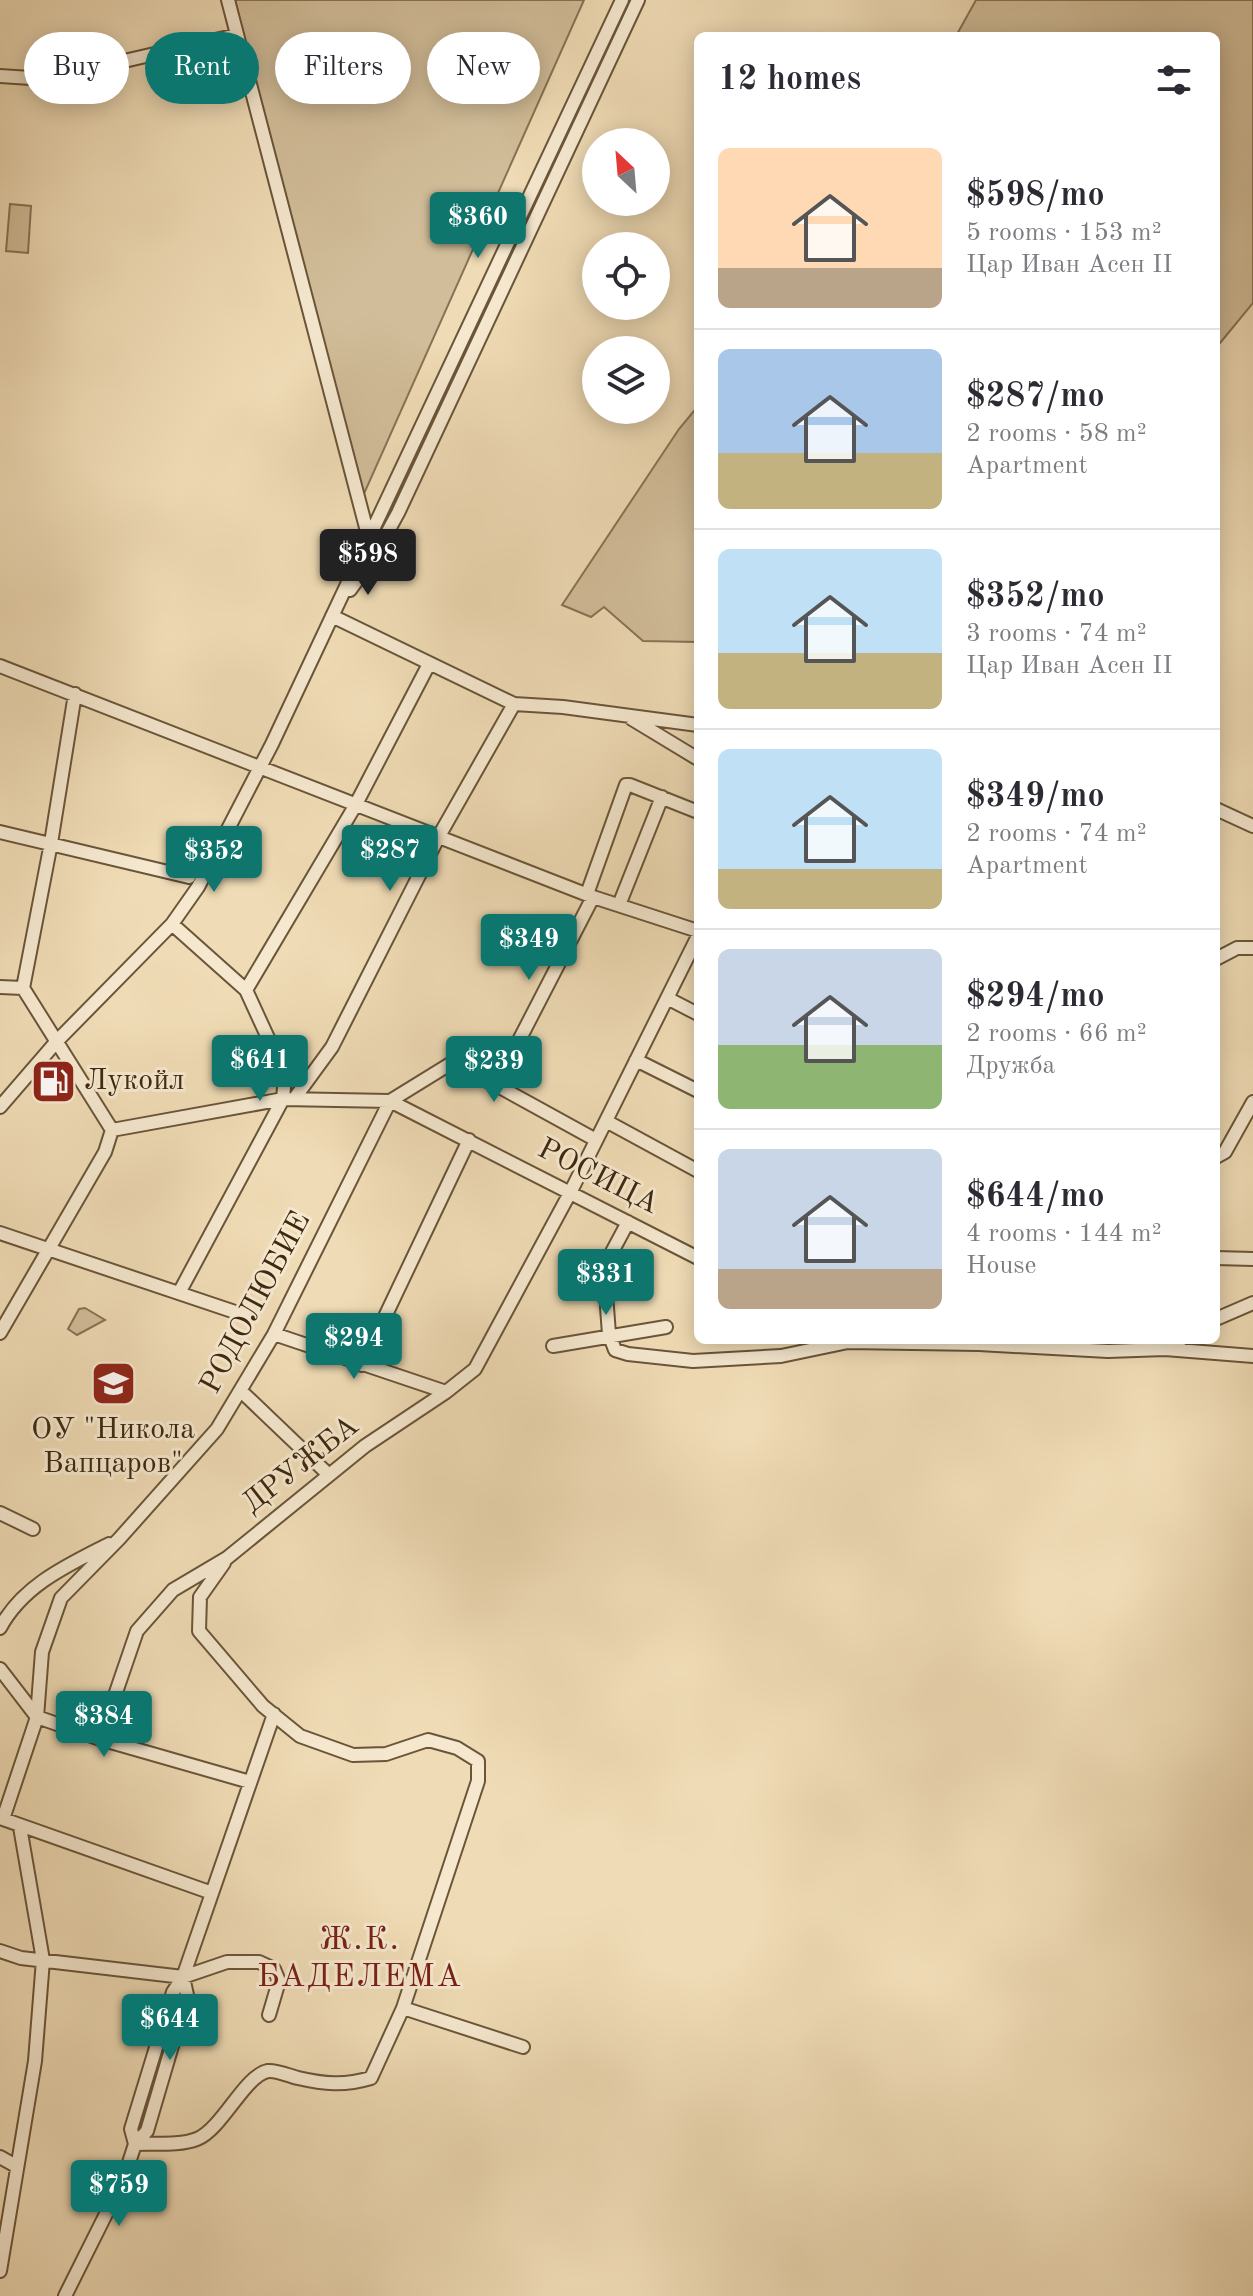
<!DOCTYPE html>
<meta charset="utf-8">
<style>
:root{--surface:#fff;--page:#f7f7f7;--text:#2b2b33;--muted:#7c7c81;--line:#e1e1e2;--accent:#0f766e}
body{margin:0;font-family:"Old Standard TT",serif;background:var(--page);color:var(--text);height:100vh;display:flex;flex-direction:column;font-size:30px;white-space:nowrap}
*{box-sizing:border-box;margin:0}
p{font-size:26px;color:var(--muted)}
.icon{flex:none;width:44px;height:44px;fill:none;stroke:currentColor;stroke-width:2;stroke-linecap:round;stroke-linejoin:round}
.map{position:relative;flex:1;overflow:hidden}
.side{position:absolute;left:694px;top:32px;width:526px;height:1312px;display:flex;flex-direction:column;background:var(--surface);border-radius:12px;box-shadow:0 4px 20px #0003}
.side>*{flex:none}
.top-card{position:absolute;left:24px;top:32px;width:550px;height:72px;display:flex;gap:16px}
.needle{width:52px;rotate:334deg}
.tools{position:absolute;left:582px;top:128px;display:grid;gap:16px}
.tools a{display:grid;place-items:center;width:88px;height:88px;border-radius:50%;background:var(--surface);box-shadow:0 4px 20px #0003;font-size:40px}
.price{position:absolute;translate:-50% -68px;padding:0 18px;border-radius:8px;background:var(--accent);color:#fff;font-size:26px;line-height:52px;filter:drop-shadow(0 2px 4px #0008)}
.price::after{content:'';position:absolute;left:50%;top:48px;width:24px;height:18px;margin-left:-12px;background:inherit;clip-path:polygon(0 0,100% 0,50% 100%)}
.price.on{background:#222;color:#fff}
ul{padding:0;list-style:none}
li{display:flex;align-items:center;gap:24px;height:200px;padding:0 24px}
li+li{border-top:2px solid var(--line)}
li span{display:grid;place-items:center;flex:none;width:224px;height:160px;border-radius:12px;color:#555}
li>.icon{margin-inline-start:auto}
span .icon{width:96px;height:96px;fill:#fffc;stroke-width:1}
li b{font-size:34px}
h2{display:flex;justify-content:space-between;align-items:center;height:96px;padding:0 24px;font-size:34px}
.pill{padding:0 28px;border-radius:36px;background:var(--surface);box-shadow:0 4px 20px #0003;font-size:28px;line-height:72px}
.pill.on{background:var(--accent);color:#fff}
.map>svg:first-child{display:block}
.green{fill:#d1bd99;stroke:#887254;stroke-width:2}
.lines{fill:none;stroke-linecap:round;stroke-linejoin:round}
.minor-casing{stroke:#6a5539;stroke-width:16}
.minor{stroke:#f5e8cf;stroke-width:12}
.labels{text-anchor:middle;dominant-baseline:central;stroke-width:6;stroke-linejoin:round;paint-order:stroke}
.poi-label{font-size:30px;fill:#3e2810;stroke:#f5e8cf;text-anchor:start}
.street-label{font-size:30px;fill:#3e2810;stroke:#f5e8cf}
.neighbourhood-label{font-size:32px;letter-spacing:2px;fill:#7a1f14;stroke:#f5e8cf}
</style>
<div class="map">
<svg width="1253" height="2296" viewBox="0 0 1253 2296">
<rect width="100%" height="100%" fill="#efdbb5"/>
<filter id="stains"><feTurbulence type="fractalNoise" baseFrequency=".0025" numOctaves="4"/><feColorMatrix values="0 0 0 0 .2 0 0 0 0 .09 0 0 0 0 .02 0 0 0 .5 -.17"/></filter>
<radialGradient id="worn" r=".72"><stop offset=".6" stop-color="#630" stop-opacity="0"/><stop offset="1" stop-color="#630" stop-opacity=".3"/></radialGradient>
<path class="green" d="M235,0H584L359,505Z
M976,0H1253V303L1216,348V36H956Z
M10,204L31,206L28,253L6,251Z
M698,406V642L643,641L604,607L591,617L562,605L679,429Z
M85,1308L105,1320L77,1335L68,1329L79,1309Z"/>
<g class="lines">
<defs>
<path id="minor" d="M228,0L369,539
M0,76L46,79L237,35
M350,590L374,557L398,513L638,0
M332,616L514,704L563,707L698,725
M0,666L593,897L698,931
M632,719L698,759
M1216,809L1253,826
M0,832L189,877
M587,894L626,785H630L698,812
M619,905L662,797
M172,924L246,990L285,1075L283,1099L179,1293
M1216,959L1237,948H1253
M0,987L23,988L112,1130
M23,988L51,843L75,694
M246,990L355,806L429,664
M667,998L698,1014
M636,1060L698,1091
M496,1085L593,897
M294,1099L332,1047L439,836L514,704
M0,1107L57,1041L172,924L198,887L272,744L622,0
M606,1121L698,1171
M112,1130L283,1099L390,1101L698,1258
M1216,1157L1225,1152L1253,1102
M628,1222L604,1267L609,1334L615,1350L628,1354L693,1361L781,1356L848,1342L979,1344L1108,1351L1165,1349L1181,1340
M0,1233L244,1315
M1216,1258L1253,1259
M1216,1319L1253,1303
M0,1333L105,1152L112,1130
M274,1334L446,1392
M553,1346L666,1327
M1165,1349L1253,1356
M362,1365L469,1140
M241,1391L329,1475
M0,1513L33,1529
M0,1628C23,1585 68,1565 109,1544
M0,1669L37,1717L100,1739L250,1782
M100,1739L137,1631L173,1590L227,1558L365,1446L446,1392L475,1369L571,1191L698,936
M0,1818L212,1893
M3,1819L37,1717L42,1652L61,1598L119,1539L217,1429L274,1334L390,1101L450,1064L496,1085L596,1140
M0,1951L21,1958L183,1977L227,1962H259L274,1969L279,1981L269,2015
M403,2008L523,2047
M135,2144C154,2143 179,2146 197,2139C222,2129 245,2075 268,2071C276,2070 290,2076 298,2078C324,2084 344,2086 371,2078L403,2008L478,1781V1761L457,1748L428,1740L386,1754L353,1755L300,1736L263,1706L199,1631L200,1597L224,1563
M135,2144L131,2129L173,1992L183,1977L274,1714
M0,2157L16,2166
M0,2271L35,2061L43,1960L20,1827
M65,2296L124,2178L135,2144L147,2131L187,1995L183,1977"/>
</defs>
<use href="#minor" class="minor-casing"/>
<use href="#minor" class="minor"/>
</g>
<defs>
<symbol id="fuel-square" viewBox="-11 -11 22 22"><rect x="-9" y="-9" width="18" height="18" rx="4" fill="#8f2418" stroke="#f5e8cf"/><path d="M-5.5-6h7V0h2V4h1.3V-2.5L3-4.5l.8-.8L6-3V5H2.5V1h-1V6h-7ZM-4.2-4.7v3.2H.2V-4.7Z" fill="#fff"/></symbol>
<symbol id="school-square" viewBox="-11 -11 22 22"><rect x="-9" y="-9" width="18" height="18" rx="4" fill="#8f2418" stroke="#f5e8cf"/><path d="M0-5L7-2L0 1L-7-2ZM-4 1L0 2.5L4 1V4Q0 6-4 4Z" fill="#fff"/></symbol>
</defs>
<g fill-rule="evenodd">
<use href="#fuel-square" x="28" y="1056" width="51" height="51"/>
<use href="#school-square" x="88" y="1358" width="51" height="51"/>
</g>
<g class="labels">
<g class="poi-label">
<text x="84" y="1081">Лукойл</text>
<text x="113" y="1430" text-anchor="middle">ОУ "Никола<tspan x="113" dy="34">Вапцаров"</tspan></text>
</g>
<g class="street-label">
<text transform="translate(598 1177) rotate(27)">РОСИЦА</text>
<text transform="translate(256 1303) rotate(-62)">РОДОЛЮБИЕ</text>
<text transform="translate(301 1465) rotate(-38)">ДРУЖБА</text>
</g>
<g class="neighbourhood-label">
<text x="360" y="1941">Ж.К.<tspan x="360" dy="37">БАДЕЛЕМА</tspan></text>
</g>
</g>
<rect width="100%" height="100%" filter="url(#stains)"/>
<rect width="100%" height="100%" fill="url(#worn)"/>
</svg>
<div class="tools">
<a><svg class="needle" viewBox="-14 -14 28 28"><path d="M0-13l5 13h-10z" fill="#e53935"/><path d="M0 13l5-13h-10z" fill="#7c7c81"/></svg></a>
<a><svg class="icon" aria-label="locate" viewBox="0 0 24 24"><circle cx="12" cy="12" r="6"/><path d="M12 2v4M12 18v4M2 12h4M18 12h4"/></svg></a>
<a><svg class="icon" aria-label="layers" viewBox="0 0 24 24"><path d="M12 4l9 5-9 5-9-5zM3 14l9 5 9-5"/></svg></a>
</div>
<b class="price" style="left:478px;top:260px">$360</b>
<b class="price on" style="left:368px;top:597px">$598</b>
<b class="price" style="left:390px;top:893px">$287</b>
<b class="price" style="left:214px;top:894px">$352</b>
<b class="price" style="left:529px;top:982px">$349</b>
<b class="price" style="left:260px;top:1103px">$641</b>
<b class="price" style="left:494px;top:1104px">$239</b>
<b class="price" style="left:606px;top:1317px">$331</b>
<b class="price" style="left:354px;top:1381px">$294</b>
<b class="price" style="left:104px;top:1759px">$384</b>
<b class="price" style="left:170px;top:2062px">$644</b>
<b class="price" style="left:119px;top:2228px">$759</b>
<div class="top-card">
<a class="pill">Buy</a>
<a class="pill on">Rent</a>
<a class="pill">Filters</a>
<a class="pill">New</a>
</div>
<section class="side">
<h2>12 homes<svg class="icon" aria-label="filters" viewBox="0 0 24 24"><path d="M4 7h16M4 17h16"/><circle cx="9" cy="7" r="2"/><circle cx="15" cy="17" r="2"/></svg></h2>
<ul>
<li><span style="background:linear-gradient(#ffd9b3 75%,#b9a48a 0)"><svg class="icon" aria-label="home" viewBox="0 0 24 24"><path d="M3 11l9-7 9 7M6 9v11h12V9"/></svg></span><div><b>$598/mo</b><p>5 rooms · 153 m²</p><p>Цар Иван Асен II</p></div></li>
<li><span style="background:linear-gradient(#a9c7e8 65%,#c2b280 0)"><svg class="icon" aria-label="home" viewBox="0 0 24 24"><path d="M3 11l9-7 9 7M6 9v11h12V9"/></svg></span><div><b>$287/mo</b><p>2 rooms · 58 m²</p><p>Apartment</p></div></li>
<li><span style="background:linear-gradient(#bfe0f5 65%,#c2b280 0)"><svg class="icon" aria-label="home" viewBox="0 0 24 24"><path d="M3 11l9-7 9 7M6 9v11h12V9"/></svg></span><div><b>$352/mo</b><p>3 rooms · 74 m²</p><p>Цар Иван Асен II</p></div></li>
<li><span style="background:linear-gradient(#bfe0f5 75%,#c2b280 0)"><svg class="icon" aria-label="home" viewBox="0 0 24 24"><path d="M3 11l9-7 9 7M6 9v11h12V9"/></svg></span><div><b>$349/mo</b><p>2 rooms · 74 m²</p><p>Apartment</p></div></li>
<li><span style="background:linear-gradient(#c9d6e8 60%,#8fb573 0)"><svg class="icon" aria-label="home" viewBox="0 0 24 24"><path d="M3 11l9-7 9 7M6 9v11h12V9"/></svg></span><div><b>$294/mo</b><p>2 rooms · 66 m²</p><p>Дружба</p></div></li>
<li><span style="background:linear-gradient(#c9d6e8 75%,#b9a48a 0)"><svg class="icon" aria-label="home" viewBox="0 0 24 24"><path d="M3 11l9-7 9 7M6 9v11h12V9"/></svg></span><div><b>$644/mo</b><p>4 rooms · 144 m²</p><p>House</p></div></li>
</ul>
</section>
</div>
